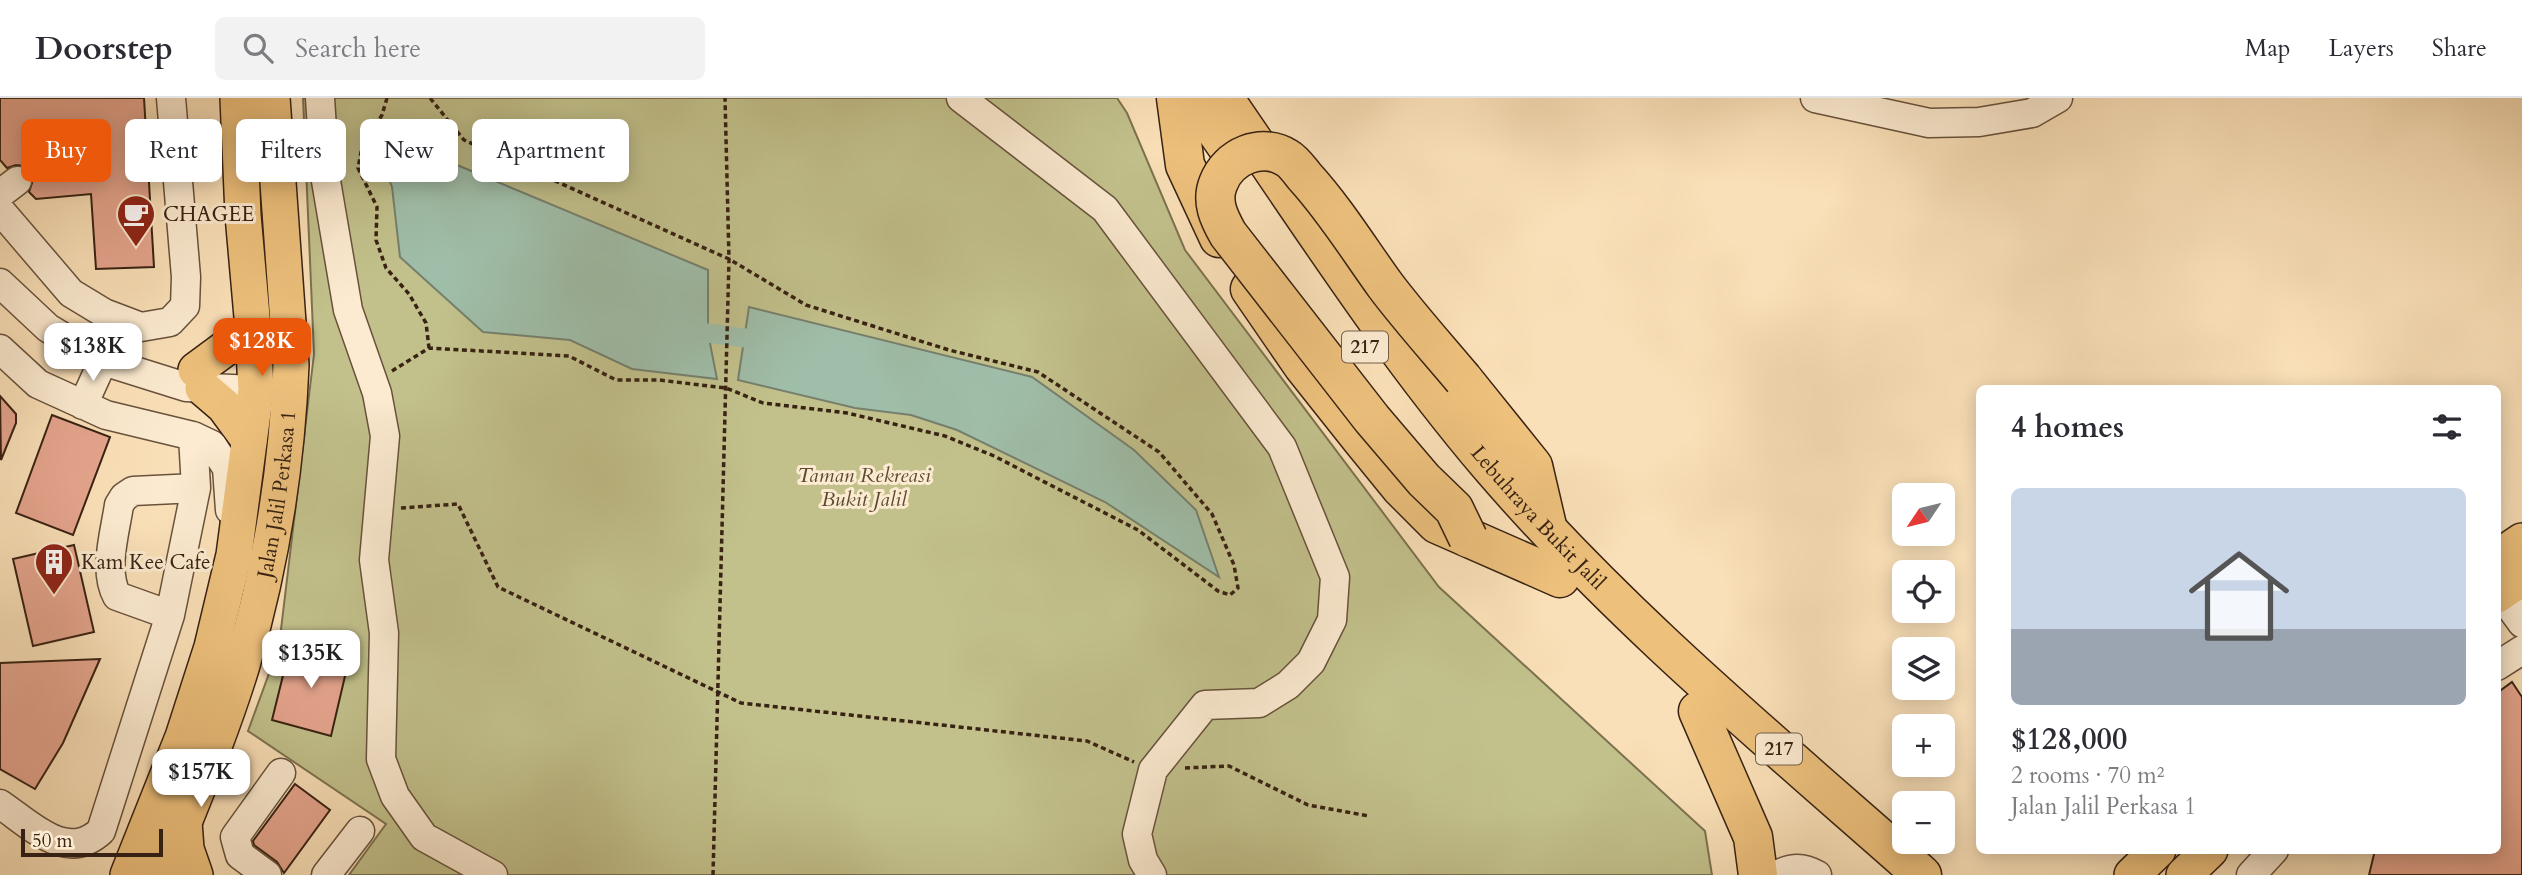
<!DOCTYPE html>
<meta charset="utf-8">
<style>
:root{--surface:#fff;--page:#f2f2f3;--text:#2b2b33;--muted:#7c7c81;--line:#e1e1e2;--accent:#ea580c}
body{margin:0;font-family:Cardo,serif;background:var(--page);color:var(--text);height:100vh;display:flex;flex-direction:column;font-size:26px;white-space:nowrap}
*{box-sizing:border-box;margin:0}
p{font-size:23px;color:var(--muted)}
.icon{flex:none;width:38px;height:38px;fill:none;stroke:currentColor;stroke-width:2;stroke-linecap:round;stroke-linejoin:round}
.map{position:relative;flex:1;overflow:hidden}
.panel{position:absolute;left:1976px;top:287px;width:525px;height:469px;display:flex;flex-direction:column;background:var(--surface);border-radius:10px;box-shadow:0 4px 18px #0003}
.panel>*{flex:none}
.top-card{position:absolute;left:21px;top:21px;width:665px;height:63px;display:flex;gap:14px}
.needle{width:46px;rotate:235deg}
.buttons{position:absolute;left:1892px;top:385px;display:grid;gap:14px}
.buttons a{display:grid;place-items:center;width:63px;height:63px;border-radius:10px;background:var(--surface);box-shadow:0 4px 18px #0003;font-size:35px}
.scale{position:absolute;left:21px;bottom:18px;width:142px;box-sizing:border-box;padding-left:7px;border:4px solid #382213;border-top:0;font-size:19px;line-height:24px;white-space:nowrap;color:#382213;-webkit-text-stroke:5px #fcebd1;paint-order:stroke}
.price{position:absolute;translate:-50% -60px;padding:0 16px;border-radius:14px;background:#fff;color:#222;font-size:23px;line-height:46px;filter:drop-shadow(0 2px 4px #0008)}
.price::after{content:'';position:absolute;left:50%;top:42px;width:21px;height:16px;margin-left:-10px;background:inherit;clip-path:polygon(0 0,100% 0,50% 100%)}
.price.current{background:var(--accent);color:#fff}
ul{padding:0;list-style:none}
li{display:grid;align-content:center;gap:14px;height:371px;padding:0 35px}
li span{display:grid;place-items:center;height:217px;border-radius:10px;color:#555}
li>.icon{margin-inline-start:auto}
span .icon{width:126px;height:126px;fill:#fffc;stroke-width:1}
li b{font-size:30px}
h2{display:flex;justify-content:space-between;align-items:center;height:84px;padding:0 35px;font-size:30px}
.tag{padding:0 24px;border-radius:10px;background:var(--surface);box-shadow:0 4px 18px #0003;font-size:24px;line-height:63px}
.tag.current{background:var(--accent);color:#fff}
header{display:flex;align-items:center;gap:42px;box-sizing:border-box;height:98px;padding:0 35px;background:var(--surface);border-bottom:2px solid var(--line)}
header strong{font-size:33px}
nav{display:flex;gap:38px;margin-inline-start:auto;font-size:24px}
.search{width:490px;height:63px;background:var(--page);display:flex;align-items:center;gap:18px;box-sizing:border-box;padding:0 24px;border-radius:10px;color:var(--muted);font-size:26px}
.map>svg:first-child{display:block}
.green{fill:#c2c18c;stroke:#7d7250;stroke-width:2}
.water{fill:#9fbea9;stroke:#76806d;stroke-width:2}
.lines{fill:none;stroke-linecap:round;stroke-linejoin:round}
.canal{stroke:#9fbea9;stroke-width:19}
.building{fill:#e5a58e;stroke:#382213;stroke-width:2}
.minor-casing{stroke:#68523c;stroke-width:31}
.major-casing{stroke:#382213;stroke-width:38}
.highway-casing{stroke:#382213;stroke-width:41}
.path{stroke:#382213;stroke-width:3.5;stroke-dasharray:5 3.5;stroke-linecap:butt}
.minor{stroke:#fcebd1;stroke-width:28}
.major{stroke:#edc07c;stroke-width:35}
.highway{stroke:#edc07c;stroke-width:38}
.highway-bridge-casing{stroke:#382213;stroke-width:41;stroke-linecap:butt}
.highway-bridge{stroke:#edc07c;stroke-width:38}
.labels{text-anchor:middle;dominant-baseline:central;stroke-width:6;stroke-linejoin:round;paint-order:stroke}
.shield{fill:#fcebd1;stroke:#735e4c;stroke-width:2}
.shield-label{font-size:19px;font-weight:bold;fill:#382213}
.poi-label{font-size:21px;fill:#382213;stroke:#fcebd1;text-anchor:start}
.park-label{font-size:21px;font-style:italic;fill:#5a4a31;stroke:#fcebd1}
.street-label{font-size:21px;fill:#382213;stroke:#fcebd1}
</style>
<header>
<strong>Doorstep</strong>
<div class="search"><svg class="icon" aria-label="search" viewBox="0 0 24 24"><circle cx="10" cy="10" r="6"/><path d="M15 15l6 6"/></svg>Search here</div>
<nav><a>Map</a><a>Layers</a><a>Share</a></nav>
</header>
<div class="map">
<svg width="2522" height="777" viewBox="0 0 2522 777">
<rect width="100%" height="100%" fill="#fae0b8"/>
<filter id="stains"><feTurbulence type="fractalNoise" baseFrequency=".00286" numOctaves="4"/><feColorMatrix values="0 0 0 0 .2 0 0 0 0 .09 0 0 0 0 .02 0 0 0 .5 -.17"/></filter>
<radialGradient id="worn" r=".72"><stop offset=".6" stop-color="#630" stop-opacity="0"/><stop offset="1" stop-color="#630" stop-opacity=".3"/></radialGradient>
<path class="green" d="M303,0H1117L1127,15L1185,152L1439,489L1705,733L1712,777H349L386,726L248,633L279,548L314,256Z"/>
<path class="water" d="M414,49L708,172V235L717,281L632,271L570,242L483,234L400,159L392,89L380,58Z
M749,209L1032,279L1134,352L1196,412L1219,479L1105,404L957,332L911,317L855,310L738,282Z"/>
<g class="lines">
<path class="canal" d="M708,235L745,240"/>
</g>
<path class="building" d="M0,0H144L154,169L96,171L91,96L36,101L29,94L33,82L30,72L24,68L16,67L7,70L0,62Z
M0,298L16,316V325L1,362Z
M52,317L110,339L73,437L16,415Z
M74,447L94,534L33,548L13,461Z
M291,545L349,561L331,638L272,622Z
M100,561L63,645L35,691L0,671V565Z
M2512,584L2522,599V777H2369L2375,752H2497V595Z
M295,686L330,712L284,775L277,764L254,747L253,743Z"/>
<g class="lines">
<defs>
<path id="minor" d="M320,0L325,77L348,212L377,295L385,338L374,462L384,535L381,661L395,698L424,739L493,777
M961,0L1105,111L1282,349L1335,479L1332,522L1311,564L1288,587L1259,605L1205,607L1153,672L1137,736L1143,762L1152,777
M1815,0L1929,25L1979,24L2032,15L2058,0
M0,96L17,83
M0,112L71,195L104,215L141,229L170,224L185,208L186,179L171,0
M0,185L48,230L103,263L186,289L256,292
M0,251L38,286L106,317L193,338L196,390L170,517L101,733C66,765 31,727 0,706
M83,307L103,263
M193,338L212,347L227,370L230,412
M2500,495L2522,525
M170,517L117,498C103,472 115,435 119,407L124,399L133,393L196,390
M2497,568L2522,552
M267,777L240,757L235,739L281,675
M326,777L360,733
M1777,777C1792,769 1803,769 1817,777
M2251,777L2274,752"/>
<g id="major">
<path d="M196,272L253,230"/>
<path d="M203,290L224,308L249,342"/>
<path d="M2497,460L2522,443"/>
<path d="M2497,497L2522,480"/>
<path d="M184,724L186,751L195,777"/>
<path d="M128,777L183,639L212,549L234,457L256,292L253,230L243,117L238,0"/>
<path id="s1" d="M163,777C190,708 220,639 242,567C270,472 287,367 291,267L272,0"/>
<path d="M2132,777L2158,752"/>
<path d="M2184,777L2210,752"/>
</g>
<g id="highway">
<path d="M1176,0L1185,67L1219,140"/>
<path d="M1193,0L1228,50"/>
<path id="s2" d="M1224,0C1310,125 1392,253 1491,369C1620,519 1774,646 1922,777"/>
<path d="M1250,191L1303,268L1361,341L1401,390L1437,426L1560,480"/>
<path d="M1463,281L1533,368L1547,428"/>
<path d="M1698,613L1753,739L1758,777"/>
</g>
</defs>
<use href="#minor" class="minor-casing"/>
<use href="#major" class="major-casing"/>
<use href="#highway" class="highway-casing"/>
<path class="path" d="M387,0L382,17L362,49L358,70L377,109L376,142L386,170L409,196L426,225L429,250
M392,273L429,250L569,258L616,282H659L726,290L763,305L847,315L945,338L994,358L1138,432L1218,493L1230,497L1238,490L1234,467L1212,416L1159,354L1038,274L949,252L806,207L729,161L464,42L430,0
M401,410L458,406L498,489L741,605L1087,643L1134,664
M1185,670L1229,668L1308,707L1369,718
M713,777L729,161L725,0"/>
<use href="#minor" class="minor"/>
<use href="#major" class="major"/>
<use href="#highway" class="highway"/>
<defs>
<path id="highway-bridge" d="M1463,281C1437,250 1409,219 1385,187C1359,151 1335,112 1305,79C1300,73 1294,64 1287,60C1262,44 1228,58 1218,86C1211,104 1219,120 1228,136L1372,321L1424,382L1454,411L1468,440"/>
</defs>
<use href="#highway-bridge" class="highway-bridge-casing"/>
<use href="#highway-bridge" class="highway-bridge"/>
</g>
<defs>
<symbol id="cafe-pin" viewBox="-11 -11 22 30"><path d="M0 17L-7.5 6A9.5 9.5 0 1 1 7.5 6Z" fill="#8f2418" stroke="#fcebd1"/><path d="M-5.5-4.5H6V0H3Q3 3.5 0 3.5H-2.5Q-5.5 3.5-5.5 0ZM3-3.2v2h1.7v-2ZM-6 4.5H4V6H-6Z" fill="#fff"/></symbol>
<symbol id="building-pin" viewBox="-11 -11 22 30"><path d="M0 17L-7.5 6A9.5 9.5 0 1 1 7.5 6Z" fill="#8f2418" stroke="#fcebd1"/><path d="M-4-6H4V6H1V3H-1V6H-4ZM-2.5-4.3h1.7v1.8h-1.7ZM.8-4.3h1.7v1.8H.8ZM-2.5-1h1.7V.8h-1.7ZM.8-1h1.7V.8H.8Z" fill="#fff"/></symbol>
</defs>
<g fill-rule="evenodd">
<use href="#cafe-pin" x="114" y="94" width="44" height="60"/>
<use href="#building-pin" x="32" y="442" width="44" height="60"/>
</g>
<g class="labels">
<g class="shield">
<rect x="1342" y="233.5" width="46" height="31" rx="5"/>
<rect x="1756" y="635.5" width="46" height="31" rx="5"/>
</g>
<g class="shield-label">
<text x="1365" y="249">217</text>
<text x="1779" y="651">217</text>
</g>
<g class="poi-label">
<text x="163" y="116">CHAGEE</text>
<text x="81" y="464">Kam Kee Cafe</text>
</g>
<g class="park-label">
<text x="864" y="377">Taman Rekreasi<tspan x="864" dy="24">Bukit Jalil</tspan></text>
</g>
<g class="street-label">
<text stroke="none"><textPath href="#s1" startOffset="399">Jalan Jalil Perkasa 1</textPath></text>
<text stroke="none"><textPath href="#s2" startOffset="525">Lebuhraya Bukit Jalil</textPath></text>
</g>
</g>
<rect width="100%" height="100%" filter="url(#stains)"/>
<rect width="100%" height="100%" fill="url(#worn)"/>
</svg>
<div class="buttons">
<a><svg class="needle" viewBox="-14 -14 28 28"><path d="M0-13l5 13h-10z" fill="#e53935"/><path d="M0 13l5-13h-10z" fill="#7c7c81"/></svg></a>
<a><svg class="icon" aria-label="locate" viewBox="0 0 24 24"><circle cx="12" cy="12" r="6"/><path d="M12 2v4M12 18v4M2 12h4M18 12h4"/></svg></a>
<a><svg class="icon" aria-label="layers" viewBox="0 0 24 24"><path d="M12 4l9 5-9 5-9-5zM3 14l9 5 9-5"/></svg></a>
<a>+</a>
<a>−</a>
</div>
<div class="scale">50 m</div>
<b class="price current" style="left:262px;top:280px">$128K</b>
<b class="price" style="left:93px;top:285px">$138K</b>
<b class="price" style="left:311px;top:592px">$135K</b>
<b class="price" style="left:201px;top:711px">$157K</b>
<div class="top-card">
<a class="tag current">Buy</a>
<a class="tag">Rent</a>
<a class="tag">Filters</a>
<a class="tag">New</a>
<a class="tag">Apartment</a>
</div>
<section class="panel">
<h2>4 homes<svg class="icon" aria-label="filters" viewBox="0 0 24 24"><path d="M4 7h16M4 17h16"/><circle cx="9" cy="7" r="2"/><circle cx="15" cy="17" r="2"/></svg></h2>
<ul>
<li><span style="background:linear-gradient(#c9d6e8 65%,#9aa5b1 0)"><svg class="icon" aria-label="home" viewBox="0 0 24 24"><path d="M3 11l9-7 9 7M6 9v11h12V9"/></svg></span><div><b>$128,000</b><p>2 rooms · 70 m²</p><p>Jalan Jalil Perkasa 1</p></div></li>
</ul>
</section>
</div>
